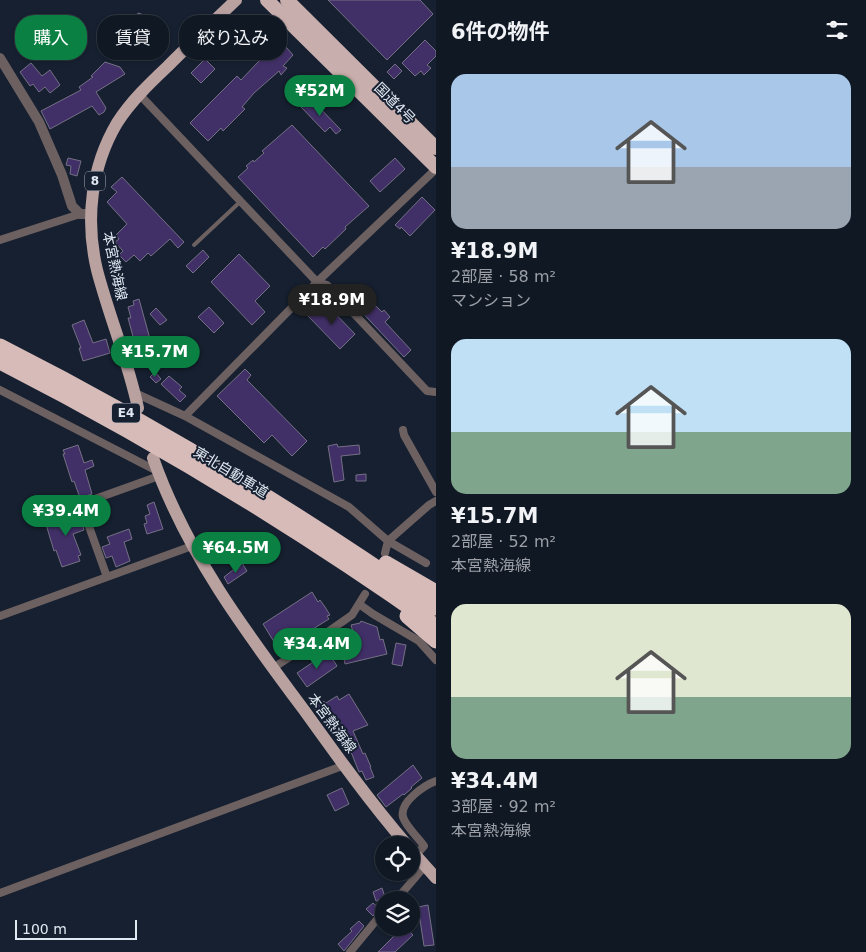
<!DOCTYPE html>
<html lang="ja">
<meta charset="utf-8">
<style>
:root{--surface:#101824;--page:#1e2531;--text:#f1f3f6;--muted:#9ca0a6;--line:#303741;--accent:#0b8043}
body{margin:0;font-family:"DejaVu Sans","Noto Sans JP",sans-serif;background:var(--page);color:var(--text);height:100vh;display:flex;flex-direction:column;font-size:19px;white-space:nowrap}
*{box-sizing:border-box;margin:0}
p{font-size:16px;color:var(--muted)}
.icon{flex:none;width:28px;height:28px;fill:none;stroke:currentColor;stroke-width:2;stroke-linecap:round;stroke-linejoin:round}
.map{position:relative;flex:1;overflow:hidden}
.side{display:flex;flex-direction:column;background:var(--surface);width:430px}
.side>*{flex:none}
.banner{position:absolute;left:15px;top:15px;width:345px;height:45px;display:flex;gap:10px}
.fabs{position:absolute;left:375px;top:836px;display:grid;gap:10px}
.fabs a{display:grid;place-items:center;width:45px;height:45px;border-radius:50%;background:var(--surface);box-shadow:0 1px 4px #0004,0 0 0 1px var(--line);font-size:25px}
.scale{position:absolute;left:15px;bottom:12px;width:122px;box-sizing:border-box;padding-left:5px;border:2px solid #e1e8f3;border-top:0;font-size:14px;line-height:18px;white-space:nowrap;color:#e1e8f3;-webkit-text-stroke:4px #162030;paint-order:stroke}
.price{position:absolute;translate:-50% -42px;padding:0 11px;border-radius:18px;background:var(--accent);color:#fff;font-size:16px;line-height:32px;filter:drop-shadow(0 1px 2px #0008)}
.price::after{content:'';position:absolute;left:50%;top:30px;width:15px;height:11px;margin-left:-8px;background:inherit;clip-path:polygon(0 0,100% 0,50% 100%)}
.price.selected{background:#222;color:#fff}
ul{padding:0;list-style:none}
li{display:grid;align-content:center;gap:10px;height:265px;padding:0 15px}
li span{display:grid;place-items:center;height:155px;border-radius:15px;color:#555}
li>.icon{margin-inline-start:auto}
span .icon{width:90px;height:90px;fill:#fffc;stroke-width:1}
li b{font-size:21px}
h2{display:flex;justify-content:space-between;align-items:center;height:60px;padding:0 15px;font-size:21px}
.chip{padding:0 18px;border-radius:20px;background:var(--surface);box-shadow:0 1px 4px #0004,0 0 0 1px var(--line);font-size:18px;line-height:45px}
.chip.selected{background:var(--accent);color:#fff}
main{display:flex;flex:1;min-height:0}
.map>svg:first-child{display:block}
.building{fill:#413067;stroke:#757085}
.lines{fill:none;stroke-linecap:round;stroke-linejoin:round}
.service{stroke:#6c6060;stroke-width:4}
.minor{stroke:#6c6060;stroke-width:8}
.tertiary{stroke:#6c6060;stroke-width:10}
.primary{stroke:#b9a1a0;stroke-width:12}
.trunk{stroke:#c8aeac;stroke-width:14}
.motorway{stroke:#d7bbb9;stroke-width:15}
.labels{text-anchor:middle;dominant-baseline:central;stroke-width:4;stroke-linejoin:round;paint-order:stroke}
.shield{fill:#162030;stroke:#a4acb8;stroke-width:1}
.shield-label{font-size:12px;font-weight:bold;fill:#e1e8f3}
.street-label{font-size:14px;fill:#e1e8f3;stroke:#162030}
</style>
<main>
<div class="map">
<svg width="436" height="952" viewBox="0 0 436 952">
<rect width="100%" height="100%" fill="#162030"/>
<path class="building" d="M328,0H420L433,14L387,60Z
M138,13L147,16L137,40L142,43L135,57L118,50L132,17L136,19Z
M248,29L269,51L280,40L293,55L283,66L287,68L281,75L279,71L254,93L242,107L245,109L223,131L221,128L208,141L190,123L237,76L241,80L259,61L238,40Z
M48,37L55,47L37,59L30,49Z
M425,40L436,51V56L427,65L431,68L424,75L421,71L415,76L402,63Z
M205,59L215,69L201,83L191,73Z
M105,62L120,67L125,74L96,92L106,108L104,112L99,115L92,106L50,129L41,111L81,90L79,87L93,77L91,76Z
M31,63L42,76L50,70L60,85L50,93L45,87L39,92L33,84L30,86L20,72Z
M395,64L402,71L394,79L387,72Z
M310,98L341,130L336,134L330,127L325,132L301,107Z
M292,125L369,206L345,227L346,229L325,249L323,247L313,257L238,177L248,168L246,166L253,160L254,162L264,153L262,151Z
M68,158L81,161L77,176L70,174L71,166L66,165Z
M395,158L405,169L380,192L370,181Z
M122,177L184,242L178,248L170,239L151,256L148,253L140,261L134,255L126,262L119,255L123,251L115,242L119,239L116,235L127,224L107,202L117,192L111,187Z
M422,197L435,210L410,236L401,227L400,229L395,225Z
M203,250L209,257L193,273L186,266Z
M239,254L270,286L255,301L265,312L252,325L211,282Z
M139,299L153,350L160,349L161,355L146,359L143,347L139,348L137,340H134L128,318H131L128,307L134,305L133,301Z
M362,302L370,310L375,305L382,312L384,310L390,317L385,322L411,350L404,357L357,307Z
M325,303L355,334L340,349L308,316L314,311L315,312Z
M209,307L224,323L214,333L198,317Z
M156,308L167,320L160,325L150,314Z
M84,320L93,343L106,339L110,353L83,361L79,348H81L72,325Z
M245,369L251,375L247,380L307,441L292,456L272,435L264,443L217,396Z
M155,372L161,379L156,383L150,377Z
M169,376L182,387L179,390L186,396L180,402L161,384Z
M337,444L338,447L359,445L360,454L341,456L344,480L334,482L328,446Z
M78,445L84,463L92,460L94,466L85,470L92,494L80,498L74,481L72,482L63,454H65L63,450Z
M366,474V481H356V475Z
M154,502L163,529L147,534L144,524L147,523L145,516L150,514L147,505Z
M78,511L84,530L73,534L81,555L78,556L80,561L62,567L56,550L54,551L45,521Z
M129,529L132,539L124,542L130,561L116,567L112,556L106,558L102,547L110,544L107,537Z
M242,563L247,571L228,584L224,577Z
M312,592L318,602L320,600L325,607L330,615L327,616L329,619L279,650L263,624Z
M361,621L377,627L380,640L383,639L387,654L345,664L339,636L353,632L351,625L360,623Z
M396,643L406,645L402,666L392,664Z
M328,652L337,666L307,687L297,673Z
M349,694L368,725L353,731L363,754L365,753L371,767H370L374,777L366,780L362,771L359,772L347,742L343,737L341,738L337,727L332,730L314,708L324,701L326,703L337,696L339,700Z
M413,765L422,778L411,787L412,788L404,795L403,794L386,807L377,795Z
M342,788L349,804L335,811L327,795Z
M382,888L385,897L376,901L373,892Z
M373,903L379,908L373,916L366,909Z
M428,905L434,945L424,946L418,907Z
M359,921L364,926L344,951L338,944L352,931L350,929Z
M402,928H406L413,935L395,952H378Z"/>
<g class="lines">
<path class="service" d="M194,245L241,201"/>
<path class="minor" d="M139,94L317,282L327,285L427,391L436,392
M0,240L80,214
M0,390L157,471
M135,393L185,416L349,507L388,541L426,563
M185,416L317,282L436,169
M403,430L404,435L436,492
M81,504L107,577
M41,516L81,504L159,476
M385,553L388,541L429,505L436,501
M359,604L373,614L419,641L436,660
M0,616L192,546
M273,668L319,638L352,615L365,594
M416,855L424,846C418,837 406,827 403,817C399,802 425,785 436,781
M0,893L345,765
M396,900L425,866
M350,952L384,911"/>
<path class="tertiary" d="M0,58L39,122L62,175L72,206L80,214H91"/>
<path class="primary" d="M138,408C128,361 109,316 97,270C85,220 91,167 117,123C131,101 150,83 168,66C190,44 213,22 236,0
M153,458C186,552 245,631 304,710C337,756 370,802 407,845
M411,850L436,878"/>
<path class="trunk" d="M267,0L436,167
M287,0L436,148"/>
<path class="motorway" d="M0,346C152,423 297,511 436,608
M0,362C151,439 297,528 436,626
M386,563L436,592
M407,616L436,641"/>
</g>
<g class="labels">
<g class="shield">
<rect x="85" y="171.5" width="20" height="19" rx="4"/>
<rect x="112" y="403.5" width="28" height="19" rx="4"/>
</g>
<g class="shield-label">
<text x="95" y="181">8</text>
<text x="126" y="413">E4</text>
</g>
<g class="street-label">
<text transform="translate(395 103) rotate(45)">国道4号</text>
<text transform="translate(115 266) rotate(78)">本宮熱海線</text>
<text transform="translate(231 472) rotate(31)">東北自動車道</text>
<text transform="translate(332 723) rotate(53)">本宮熱海線</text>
</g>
</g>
</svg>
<div class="fabs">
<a><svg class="icon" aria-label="locate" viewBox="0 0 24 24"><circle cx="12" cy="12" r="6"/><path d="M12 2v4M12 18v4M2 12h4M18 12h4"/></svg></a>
<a><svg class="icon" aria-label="layers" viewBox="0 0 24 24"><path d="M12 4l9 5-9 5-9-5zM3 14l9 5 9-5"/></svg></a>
</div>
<div class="scale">100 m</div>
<b class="price" style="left:320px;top:117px">¥52M</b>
<b class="price selected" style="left:332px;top:326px">¥18.9M</b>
<b class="price" style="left:155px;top:378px">¥15.7M</b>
<b class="price" style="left:66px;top:537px">¥39.4M</b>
<b class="price" style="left:236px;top:574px">¥64.5M</b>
<b class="price" style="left:317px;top:670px">¥34.4M</b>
<div class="banner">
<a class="chip selected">購入</a>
<a class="chip">賃貸</a>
<a class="chip">絞り込み</a>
</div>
</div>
<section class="side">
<h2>6件の物件<svg class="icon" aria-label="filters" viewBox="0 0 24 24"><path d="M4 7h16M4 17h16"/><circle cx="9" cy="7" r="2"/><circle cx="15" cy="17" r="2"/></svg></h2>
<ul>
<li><span style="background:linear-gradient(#a9c7e8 60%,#9aa5b1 0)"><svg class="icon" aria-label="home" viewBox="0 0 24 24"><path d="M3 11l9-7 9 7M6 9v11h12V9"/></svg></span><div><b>¥18.9M</b><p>2部屋 · 58 m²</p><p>マンション</p></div></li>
<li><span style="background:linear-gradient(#bfe0f5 60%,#7fa58c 0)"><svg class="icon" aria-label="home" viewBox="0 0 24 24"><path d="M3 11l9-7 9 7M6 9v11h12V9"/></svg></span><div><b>¥15.7M</b><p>2部屋 · 52 m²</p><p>本宮熱海線</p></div></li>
<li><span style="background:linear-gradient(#dfe7d0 60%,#7fa58c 0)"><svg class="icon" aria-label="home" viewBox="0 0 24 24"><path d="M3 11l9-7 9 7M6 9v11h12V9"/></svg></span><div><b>¥34.4M</b><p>3部屋 · 92 m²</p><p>本宮熱海線</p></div></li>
</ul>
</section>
</main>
